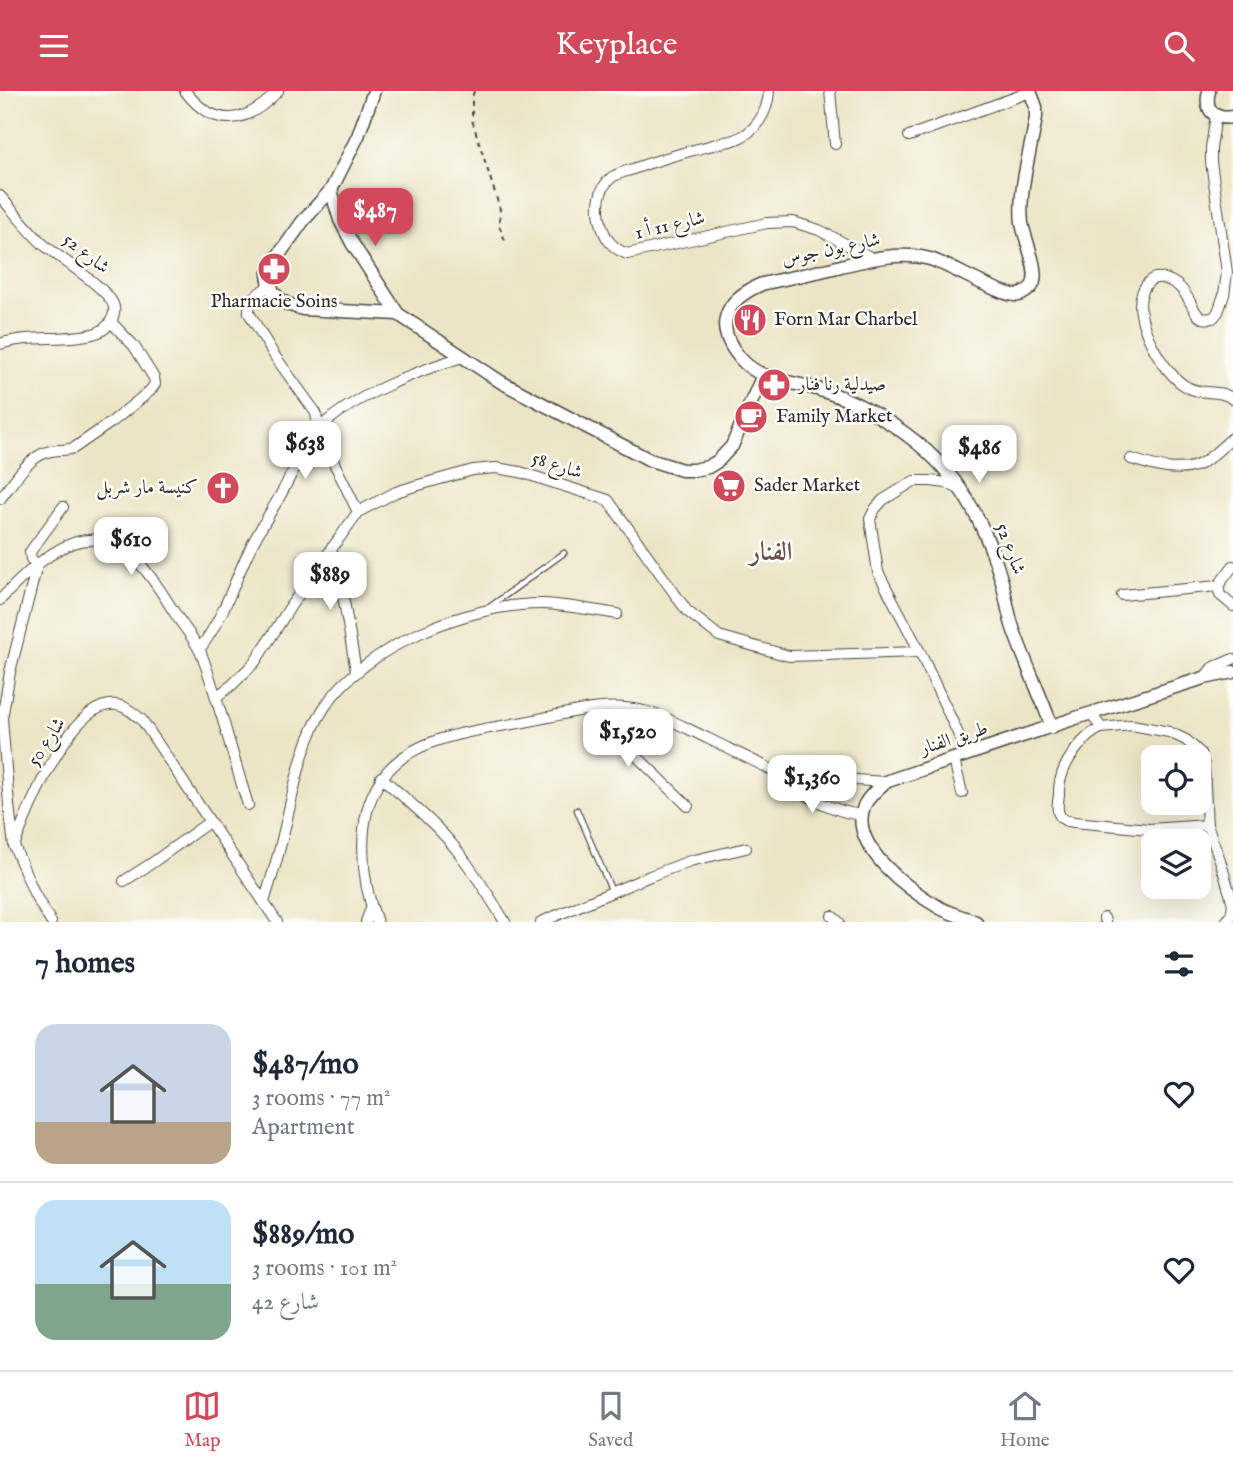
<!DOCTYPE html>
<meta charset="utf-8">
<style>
:root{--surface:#fff;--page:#f2f2f3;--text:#1f2937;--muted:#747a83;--line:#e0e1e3;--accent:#d1495b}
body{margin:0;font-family:"IM FELL English",Amiri,serif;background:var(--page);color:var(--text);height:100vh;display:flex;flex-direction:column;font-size:26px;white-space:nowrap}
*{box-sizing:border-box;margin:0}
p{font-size:23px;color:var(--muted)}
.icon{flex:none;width:38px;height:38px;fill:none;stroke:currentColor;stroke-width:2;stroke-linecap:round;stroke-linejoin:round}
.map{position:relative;height:831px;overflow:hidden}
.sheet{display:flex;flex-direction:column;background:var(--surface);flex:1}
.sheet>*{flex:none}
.fabs{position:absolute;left:1141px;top:654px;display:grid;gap:14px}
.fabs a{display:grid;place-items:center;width:70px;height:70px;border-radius:14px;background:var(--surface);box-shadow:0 7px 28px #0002;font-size:35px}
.price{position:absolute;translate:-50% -60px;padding:0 16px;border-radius:14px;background:#fff;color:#222;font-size:23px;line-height:46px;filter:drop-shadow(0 2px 4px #0008)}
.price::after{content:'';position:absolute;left:50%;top:42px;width:21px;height:16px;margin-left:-10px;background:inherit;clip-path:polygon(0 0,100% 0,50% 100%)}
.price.current{background:var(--accent);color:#fff}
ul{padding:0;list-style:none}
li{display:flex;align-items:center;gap:21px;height:175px;padding:0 35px}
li+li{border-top:2px solid var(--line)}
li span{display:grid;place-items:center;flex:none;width:196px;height:140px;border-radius:21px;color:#555}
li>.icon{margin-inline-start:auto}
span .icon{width:84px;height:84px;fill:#fffc;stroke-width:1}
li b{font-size:30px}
h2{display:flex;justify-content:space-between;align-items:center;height:84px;padding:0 35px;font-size:30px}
header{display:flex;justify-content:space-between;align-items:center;height:91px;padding:0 35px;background:var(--accent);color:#fff;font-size:32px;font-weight:600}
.tabs{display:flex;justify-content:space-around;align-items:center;height:98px;border-top:2px solid var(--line);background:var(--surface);font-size:19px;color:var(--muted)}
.tabs a{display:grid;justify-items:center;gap:4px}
.tabs .current{color:var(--accent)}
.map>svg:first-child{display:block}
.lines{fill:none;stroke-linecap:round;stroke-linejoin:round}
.lane-casing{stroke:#484742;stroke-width:7}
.street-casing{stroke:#484742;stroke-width:12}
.secondary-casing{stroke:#484742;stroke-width:15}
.path{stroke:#484742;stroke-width:2;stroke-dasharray:5 5;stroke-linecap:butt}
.lane{stroke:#fff;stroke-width:4.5}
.street{stroke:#fff;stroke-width:10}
.secondary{stroke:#fff;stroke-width:12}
.labels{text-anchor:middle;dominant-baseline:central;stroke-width:5;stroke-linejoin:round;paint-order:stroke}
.street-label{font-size:19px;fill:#2b2b2b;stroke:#fdfcf7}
.poi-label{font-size:19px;fill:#2b2b2b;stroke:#fdfcf7;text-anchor:start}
.district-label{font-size:26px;font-weight:bold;fill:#67504e;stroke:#fdfcf7}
</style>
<header><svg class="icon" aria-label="menu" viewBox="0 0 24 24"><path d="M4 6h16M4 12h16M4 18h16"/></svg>Keyplace<svg class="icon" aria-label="search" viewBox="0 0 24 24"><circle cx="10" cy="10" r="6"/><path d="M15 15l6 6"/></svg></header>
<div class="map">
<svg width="1233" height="831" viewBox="0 0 1233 831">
<rect width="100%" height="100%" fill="#fdfcf7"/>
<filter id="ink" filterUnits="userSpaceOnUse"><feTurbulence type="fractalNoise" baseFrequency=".0143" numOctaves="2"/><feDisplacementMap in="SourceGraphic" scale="14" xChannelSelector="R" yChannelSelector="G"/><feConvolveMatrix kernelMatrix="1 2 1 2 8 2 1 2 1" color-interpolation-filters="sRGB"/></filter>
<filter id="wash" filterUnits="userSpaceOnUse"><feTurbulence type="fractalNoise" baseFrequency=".00686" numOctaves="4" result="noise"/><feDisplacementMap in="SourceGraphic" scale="28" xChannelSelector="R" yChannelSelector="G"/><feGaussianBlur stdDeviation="1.57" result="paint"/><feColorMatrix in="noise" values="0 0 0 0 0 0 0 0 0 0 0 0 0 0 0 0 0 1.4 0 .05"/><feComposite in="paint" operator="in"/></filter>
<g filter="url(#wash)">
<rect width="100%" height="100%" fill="#ebe5c5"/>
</g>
<g filter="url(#ink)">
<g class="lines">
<defs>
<path id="lane" d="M488,517L564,462
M577,719L612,801"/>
<path id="street" d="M185,0C215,39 247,33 278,0
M769,0C768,22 755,42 734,49C727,51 720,52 713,54C685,61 657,69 630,79C624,81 616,83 611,87C598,98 597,117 601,132C605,148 612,157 627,163L767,132L793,131L819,139L872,167
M830,0L835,53
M1216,24L1211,57V71L1227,181L1224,204L1218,221L1213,227C1210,227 1206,228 1202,227C1190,222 1190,192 1161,187C1151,185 1145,194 1142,202C1132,228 1164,284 1187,296C1202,305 1219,297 1233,308
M909,45L1030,1
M0,105C14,121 28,139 43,153C59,167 106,196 113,213C118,224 107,239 96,242C65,251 31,243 0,253
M270,194C260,201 248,209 249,222L274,264L316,322L318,339L358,421
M1131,368C1153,375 1181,384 1202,372C1213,365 1223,355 1233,346
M959,398L947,392L930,390H914L883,409L875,418L870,428L878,481L920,561L968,664
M0,408C13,392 26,368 47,361C56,358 65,360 74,357L113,330L150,300L155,293L154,287L134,255L111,231
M331,457L340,487L356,580
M37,474L10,581L2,628L9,714L14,755L35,804L51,831
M38,474L31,468L30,461L63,416
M1233,475L1218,495L1220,504L1233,515
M1122,504L1218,495
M0,509C21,487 55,452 87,449C130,444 156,493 176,524C184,536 194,548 200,560C209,581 215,605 222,626C231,656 239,685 248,714
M199,559C223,527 231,499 247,464C257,442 270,423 281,403C293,382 303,355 319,338C350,306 420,279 462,266
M1204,587L1212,577L1233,568
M216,606L232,594L255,571L292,513L358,421L396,401L415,395L473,379L496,377L520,381L608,409L687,520L719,545L789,565L920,561
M589,619L688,715
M1092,623L1101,637L1132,634L1169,641L1186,649L1200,662L1204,674L1207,734L1220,769L1233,813L1231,824L1226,831
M1101,637C1084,644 1065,670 1061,687C1059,692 1059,698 1059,704C1058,710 1056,719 1060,725C1063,730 1069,730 1074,731L1149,738L1207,734
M954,669L962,702
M782,684L885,691
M381,686C407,709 434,731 456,758C474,781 490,806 505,831
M14,755C28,719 67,619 109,614C123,612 132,621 142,629L277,831
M124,790L152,772L209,731
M264,811C271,789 278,766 283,744C294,701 300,655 324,617C364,555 470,512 543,513C567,514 592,519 617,523
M832,825L839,831
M1104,827L1105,831
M366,831L371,817
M377,831C365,800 361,771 364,738C373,649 453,644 524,631C562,624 605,610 644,620C666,625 687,638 707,647C731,659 755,670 778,682C786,686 791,694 799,699C816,711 841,722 862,724
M541,831L650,785L690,770L746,757"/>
<path id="secondary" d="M374,0L358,45L331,99L303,130L273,172L268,184L269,189L273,201L279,207L287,213L303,218L398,223
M1030,0L1036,16V26C1031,61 1018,97 1022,132C1024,147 1041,182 1032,195C1030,198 1023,203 1019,204C1003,207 951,174 930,168C896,159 858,171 825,179C804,184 783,188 762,193C726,208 712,234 740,267C759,290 790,290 817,298C834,303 850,309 866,318C942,359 978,408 1002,491C1006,506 1008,522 1013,537C1025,571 1040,603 1052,636
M1209,0C1204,19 1214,29 1233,26
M331,99L340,129L352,152L398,223L501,291L650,369L682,379H693L708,376L718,370L732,355L763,284
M976,831C964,826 951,823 940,817C911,800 848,756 864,715C868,706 877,698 885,691L1079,626L1204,587L1233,581"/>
</defs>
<use href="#lane" class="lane-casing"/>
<use href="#street" class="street-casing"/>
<use href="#secondary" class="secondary-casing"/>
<path class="path" d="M474,0L472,7V29L500,118L499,134L505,150"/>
<use href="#lane" class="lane"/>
<use href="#street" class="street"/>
<use href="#secondary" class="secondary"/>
</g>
</g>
<defs>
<symbol id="pharmacy-disc" viewBox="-11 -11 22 22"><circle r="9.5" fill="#d1495b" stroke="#fdfcf7"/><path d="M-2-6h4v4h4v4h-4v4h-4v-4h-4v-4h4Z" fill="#fff"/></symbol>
<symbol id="restaurant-disc" viewBox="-11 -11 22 22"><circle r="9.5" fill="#d1495b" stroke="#fdfcf7"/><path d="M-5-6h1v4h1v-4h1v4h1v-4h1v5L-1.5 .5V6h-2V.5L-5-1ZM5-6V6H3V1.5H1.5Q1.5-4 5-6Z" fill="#fff"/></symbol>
<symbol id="cafe-disc" viewBox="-11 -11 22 22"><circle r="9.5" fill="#d1495b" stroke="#fdfcf7"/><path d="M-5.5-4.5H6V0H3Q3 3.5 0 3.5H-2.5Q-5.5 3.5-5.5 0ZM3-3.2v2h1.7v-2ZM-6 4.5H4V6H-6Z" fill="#fff"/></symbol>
<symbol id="supermarket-disc" viewBox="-11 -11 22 22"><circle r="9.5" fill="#d1495b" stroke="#fdfcf7"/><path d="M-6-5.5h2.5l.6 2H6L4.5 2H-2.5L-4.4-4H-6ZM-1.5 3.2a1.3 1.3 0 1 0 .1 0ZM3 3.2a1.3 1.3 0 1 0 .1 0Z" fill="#fff"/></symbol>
<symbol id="church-disc" viewBox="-11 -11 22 22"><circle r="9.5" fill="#d1495b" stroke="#fdfcf7"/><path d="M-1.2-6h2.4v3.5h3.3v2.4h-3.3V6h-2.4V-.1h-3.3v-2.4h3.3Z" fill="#fff"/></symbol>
</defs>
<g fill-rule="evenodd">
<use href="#pharmacy-disc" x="255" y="159" width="38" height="38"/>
<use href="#restaurant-disc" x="731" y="210" width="38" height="38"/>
<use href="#pharmacy-disc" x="755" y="275" width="38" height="38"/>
<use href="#cafe-disc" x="732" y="307" width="38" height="38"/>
<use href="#supermarket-disc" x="710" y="376" width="38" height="38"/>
<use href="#church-disc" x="204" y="378" width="38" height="38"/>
</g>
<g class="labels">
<g class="street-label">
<text transform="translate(670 135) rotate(-13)">شارع 11 أ 1</text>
<text transform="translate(831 159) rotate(-12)">شارع بون جوس</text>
<text transform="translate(86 163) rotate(38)">شارع 52</text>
<text transform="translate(557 375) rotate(18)">شارع 58</text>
<text transform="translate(1010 458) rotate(70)">شارع 52</text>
<text transform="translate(954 648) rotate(-18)">طريق الفنار</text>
<text transform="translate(47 651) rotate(-57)">شارع 50</text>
</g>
<g class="poi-label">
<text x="274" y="211" text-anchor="middle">Pharmacie Soins</text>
<text x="774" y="229">Forn Mar Charbel</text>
<text x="798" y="294">صيدلية رنا فنار</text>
<text x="776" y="326">Family Market</text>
<text x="754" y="395">Sader Market</text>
<text x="198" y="397" text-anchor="end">كنيسة مار شربل</text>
</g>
<g class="district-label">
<text x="771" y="461">الفنار</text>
</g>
</g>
</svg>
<div class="fabs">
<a><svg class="icon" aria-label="locate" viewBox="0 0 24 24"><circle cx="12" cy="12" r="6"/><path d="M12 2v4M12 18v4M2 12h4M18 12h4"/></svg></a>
<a><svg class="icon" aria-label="layers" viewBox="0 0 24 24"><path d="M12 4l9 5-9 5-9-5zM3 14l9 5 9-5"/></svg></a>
</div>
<b class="price current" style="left:375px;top:157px">$487</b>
<b class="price" style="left:305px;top:390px">$638</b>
<b class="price" style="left:979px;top:394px">$486</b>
<b class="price" style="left:131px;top:486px">$610</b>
<b class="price" style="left:330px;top:521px">$889</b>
<b class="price" style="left:628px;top:678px">$1,520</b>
<b class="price" style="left:812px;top:724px">$1,360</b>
</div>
<section class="sheet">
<h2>7 homes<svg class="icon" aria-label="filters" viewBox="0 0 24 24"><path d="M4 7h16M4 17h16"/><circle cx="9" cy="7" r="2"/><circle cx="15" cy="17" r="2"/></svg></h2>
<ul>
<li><span style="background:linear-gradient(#c9d6e8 70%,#b9a48a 0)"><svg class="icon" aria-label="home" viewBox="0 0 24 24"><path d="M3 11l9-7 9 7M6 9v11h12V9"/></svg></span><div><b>$487/mo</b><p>3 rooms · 77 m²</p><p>Apartment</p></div><svg class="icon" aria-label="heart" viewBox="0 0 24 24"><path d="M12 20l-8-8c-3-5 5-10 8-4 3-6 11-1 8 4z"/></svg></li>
<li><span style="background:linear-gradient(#bfe0f5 60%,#7fa58c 0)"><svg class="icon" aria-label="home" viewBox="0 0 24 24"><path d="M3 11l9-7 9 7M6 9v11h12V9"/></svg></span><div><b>$889/mo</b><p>3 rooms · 101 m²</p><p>شارع 42</p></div><svg class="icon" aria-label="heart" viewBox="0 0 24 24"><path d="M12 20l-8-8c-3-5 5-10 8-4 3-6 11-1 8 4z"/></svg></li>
</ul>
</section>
<nav class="tabs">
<a class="current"><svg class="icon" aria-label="map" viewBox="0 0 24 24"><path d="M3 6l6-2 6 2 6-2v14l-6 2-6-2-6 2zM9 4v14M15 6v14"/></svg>Map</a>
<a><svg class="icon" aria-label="saved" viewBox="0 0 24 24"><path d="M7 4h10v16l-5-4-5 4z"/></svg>Saved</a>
<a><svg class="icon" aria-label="home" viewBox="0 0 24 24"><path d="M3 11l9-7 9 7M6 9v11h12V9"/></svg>Home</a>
</nav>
